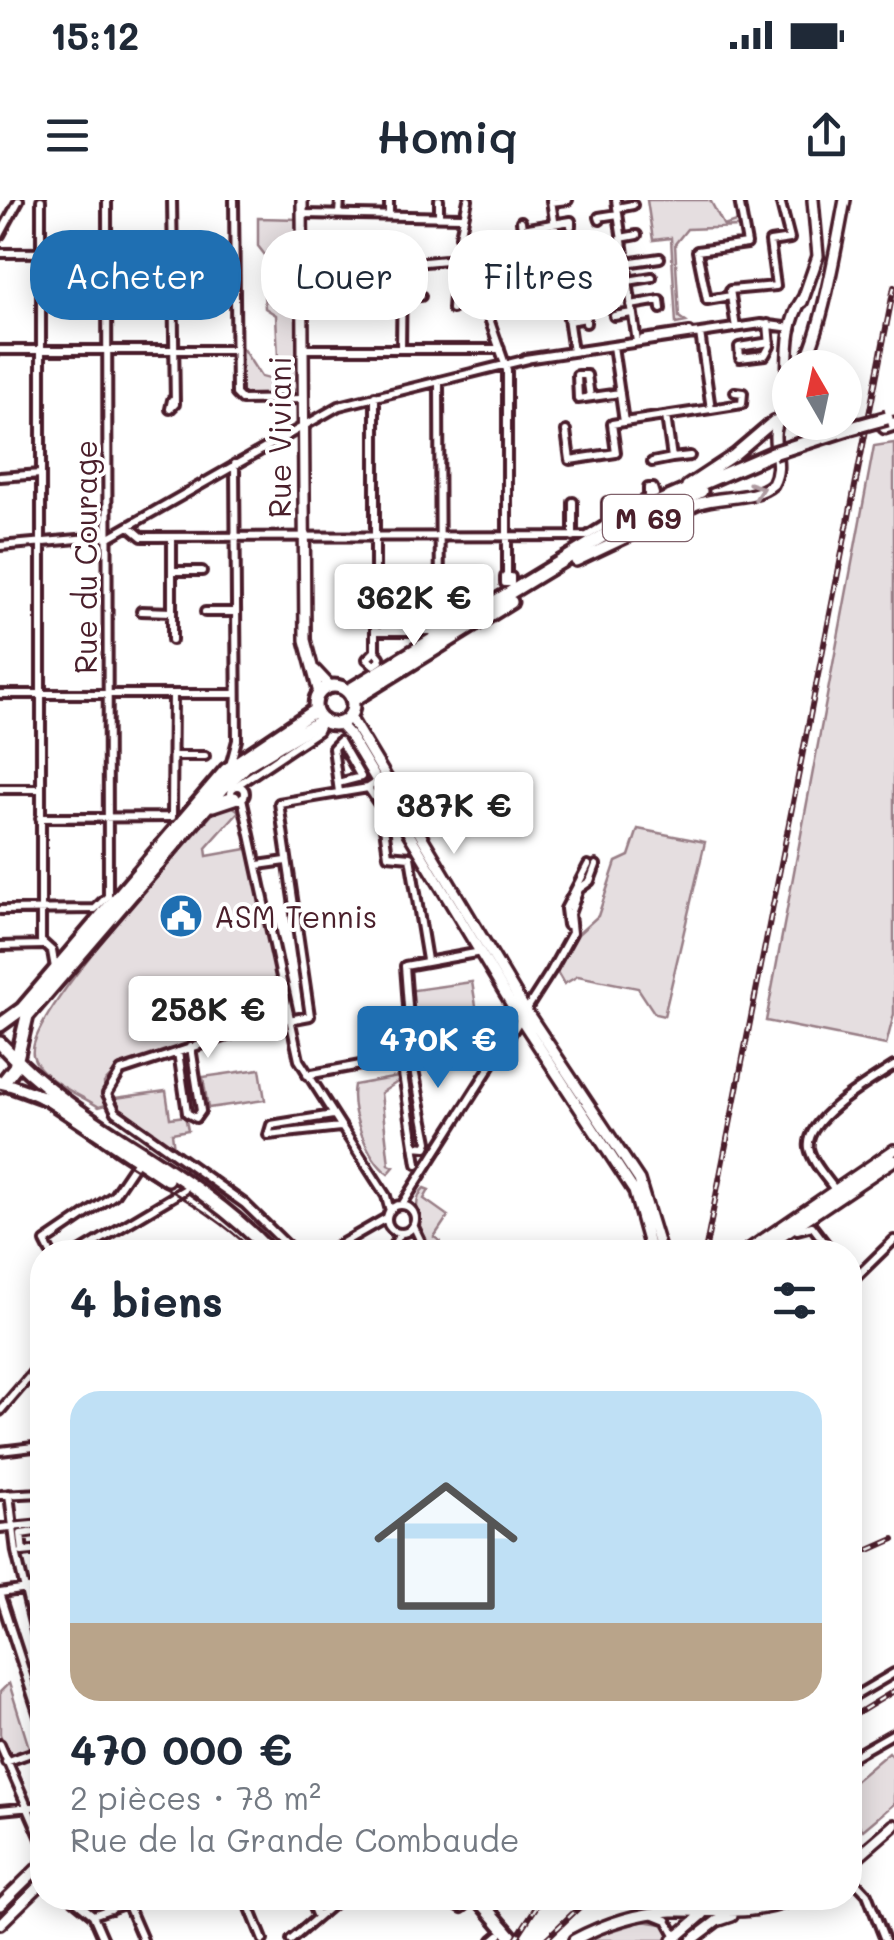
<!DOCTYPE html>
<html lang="fr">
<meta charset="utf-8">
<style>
:root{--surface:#fff;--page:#f2f2f3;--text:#1f2937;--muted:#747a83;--accent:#1f6fb2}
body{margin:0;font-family:Mali,sans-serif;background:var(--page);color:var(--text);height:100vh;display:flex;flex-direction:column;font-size:38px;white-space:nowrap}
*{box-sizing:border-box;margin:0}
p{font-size:32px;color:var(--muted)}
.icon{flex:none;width:55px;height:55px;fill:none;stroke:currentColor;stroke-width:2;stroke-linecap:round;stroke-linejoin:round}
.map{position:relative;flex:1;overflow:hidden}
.panel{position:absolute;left:30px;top:1040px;width:832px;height:670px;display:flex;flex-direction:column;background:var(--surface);border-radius:40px;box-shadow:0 5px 25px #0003}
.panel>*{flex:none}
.guide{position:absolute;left:30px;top:30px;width:835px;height:90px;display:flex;gap:20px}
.needle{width:65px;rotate:351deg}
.buttons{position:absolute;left:772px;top:150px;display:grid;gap:20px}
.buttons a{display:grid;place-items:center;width:90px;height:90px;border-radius:50%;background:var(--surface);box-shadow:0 5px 25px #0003;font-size:50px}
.price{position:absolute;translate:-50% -85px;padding:0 22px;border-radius:10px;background:#fff;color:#222;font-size:32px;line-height:65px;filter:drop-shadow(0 2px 5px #0008)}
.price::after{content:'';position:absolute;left:50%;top:60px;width:30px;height:22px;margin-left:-15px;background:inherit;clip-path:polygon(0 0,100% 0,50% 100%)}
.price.active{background:var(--accent);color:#fff}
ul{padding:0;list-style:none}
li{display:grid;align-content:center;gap:20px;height:530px;padding:0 40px}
li span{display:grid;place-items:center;height:310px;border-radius:30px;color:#555}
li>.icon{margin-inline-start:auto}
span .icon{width:180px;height:180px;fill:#fffc;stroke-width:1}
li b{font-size:42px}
h2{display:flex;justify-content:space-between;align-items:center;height:120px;padding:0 40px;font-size:42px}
.pill{padding:0 35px;border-radius:40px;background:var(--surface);box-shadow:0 5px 25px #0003;font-size:35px;line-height:90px}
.pill.active{background:var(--accent);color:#fff}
.status{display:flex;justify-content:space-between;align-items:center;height:70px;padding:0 50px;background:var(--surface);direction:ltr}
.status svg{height:28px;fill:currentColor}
header{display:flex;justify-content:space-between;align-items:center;height:130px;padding:0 40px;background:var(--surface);font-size:45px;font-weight:600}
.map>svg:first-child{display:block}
.green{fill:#e5dee0;stroke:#987e86;stroke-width:2.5}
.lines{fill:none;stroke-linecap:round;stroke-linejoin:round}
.street-casing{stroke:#4a1f2b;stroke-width:14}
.secondary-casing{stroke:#4a1f2b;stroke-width:16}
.primary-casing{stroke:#4a1f2b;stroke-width:19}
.street{stroke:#fff;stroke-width:6}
.secondary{stroke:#fff;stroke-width:9}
.primary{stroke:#fff;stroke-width:11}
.tram{stroke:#4a1f2b;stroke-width:2.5}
.rail-casing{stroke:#4a1f2b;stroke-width:6}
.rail{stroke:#fff;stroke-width:2.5;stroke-dasharray:8;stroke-linecap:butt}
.primary-bridge-casing{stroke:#4a1f2b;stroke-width:19;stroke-linecap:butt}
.primary-bridge{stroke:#fff;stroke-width:11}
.oneway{stroke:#ae9aa0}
.labels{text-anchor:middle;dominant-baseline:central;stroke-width:8;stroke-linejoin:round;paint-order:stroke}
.shield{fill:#fff;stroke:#80626b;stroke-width:2.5}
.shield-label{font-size:28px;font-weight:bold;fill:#4a1f2b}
.street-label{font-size:30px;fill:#4a1f2b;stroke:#fff}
.poi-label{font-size:30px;fill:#4a1f2b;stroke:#fff;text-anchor:start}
</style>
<div class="status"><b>15:12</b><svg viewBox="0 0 49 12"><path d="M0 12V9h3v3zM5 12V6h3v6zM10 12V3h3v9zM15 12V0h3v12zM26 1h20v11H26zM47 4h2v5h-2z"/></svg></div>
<header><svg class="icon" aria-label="menu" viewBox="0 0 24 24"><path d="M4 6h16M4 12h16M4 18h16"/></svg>Homiq<svg class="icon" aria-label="share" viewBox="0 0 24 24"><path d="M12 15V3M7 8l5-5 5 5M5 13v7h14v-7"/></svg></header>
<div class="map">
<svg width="894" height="1740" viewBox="0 0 894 1740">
<rect width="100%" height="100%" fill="#fff"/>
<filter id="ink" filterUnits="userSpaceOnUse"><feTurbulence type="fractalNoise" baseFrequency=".01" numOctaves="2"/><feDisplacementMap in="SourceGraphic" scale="20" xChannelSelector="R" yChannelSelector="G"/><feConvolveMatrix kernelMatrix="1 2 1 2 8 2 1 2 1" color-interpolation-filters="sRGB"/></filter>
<g filter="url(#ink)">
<path class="green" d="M647,0H710L724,26L741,20L740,27L687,29L675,44L679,117L686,122L676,124L671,38L653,40Z
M258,18L299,19L297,187L292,194L244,195L239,188L237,149H243L261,177L276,181L277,171L285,167V159L278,158L276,115L265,108L264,92L291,74L281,63L275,68L258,46Z
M894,243V814L886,845L766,821L874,246Z
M229,604L239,611L206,648L207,656L252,648L284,809L116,870L104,883L106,905L99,907C80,895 38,878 33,855C25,817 185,646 217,609Z
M638,629L705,642L664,816L655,814L638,788L578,776L564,784L557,772L577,735L598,716L616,662L629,656Z
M472,782L479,824L469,825L466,816L447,818V823L436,825L432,817L411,824L407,791Z
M260,869L265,900L208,908L203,877Z
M398,877L399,881L381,893L389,965L394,967L388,974C367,958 349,911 354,885Z
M166,891L170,918L185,916L188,930L172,933L174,949H169L116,912L108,899Z
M424,988L429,990L424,999L448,1016L434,1037L440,1041L430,1047C418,1033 411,1000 424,988Z
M9,1483L30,1551L8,1558L0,1534V1492Z
M889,1552L894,1558V1604L863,1630L850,1614V1585Z
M643,1721L668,1725V1740H583Z"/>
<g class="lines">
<defs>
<path id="street" d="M41,0V741L52,751L55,768
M172,0L175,204L170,209L172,200
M234,0L236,194L242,200L303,199
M389,0V14
M439,0V14
M468,0L460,36L507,170V376
M551,0L573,152
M616,0L637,142
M739,0L747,44L697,51L707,100L731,96L730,90L776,86L770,42L790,39L780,0
M551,2L568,0
M617,8L633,5
M304,14L461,17
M339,14L340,0
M600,20L599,17L618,14
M521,21L522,29L571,21V26
M0,35L19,0
M621,38L637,35
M526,44L529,68
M594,51L622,46
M0,53L233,52
M527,57L559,52
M625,63L660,58
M372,67L467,58
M628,81L652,77
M527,92L526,88L563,82
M565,92L593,87
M401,96H421
M731,96L736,128
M631,105L660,100L661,109
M452,109L453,95L479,93
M614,116L632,113
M569,121L586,118V123
M768,124L770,146L765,155L740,158L739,147L770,142
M643,139L690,132
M613,146L624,222L711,209L700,133
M304,149H500
M401,149L402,66
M0,150H235
M525,159L761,124L792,128
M375,196V451
M590,197L587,175H577L578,199L620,193
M711,209L742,204L743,193L735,192
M566,231L570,260L616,253L612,224L624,222
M672,258L690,256
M652,262L672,258L666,216
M0,277L41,274
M648,288H653L655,294L648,295Z
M607,302V324
M129,326L142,337L587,336L651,296
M172,337V440
M573,337V302
M0,346L111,336L339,206L528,159
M173,371H202
M505,377H511V383H505Z
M439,399H470
M141,411L172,412
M205,412H236
M375,431H433L440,426L439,181
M367,459L375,451L380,457
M367,459L374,465L380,461
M0,494H236
M173,556H205
M231,562L237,540L235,264
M338,583L361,577L340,541L333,548L339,592
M231 593a7 7 0 1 1 14 0a7 7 0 1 1-14 0Z
M233,588L318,531L322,522
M368,588L381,607L388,655L410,657L427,760
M0,589H41
M242,598L299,860L386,996L390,1011
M40,618L172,617L173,494
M258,665L286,661
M0,710L95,709L108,696L107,0
M567,725L565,709L588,665
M0,746L43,745
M481,752L405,766L411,846L495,834L510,837
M288,816L121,871L107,894L116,912L245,1004L294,1052
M289,820L310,816L279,603L368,588L377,582
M397 853a9 9 0 1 1 18 0a9 9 0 1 1-18 0Z
M178,852L187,913L196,918L201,911L191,847
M412,859L428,942L426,947L414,946
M401,861L417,964
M307,875L398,858
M333,915L271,925L268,935L340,927
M835,990C827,978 812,963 809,948C804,919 872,880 894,866
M402,1005L551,771L572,733L570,714L579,689L590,681L596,665
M387 1019a14 14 0 1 1 28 0a14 14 0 1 1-28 0Z
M414,1027L426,1052
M797,1030L812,1026L832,1052
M45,1042L114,995L137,961
M45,1042L50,1052
M80,1052L184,990
M327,1052L386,1018
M389,1052L401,1033
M850,1083L894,1040
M0,1211L42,1162
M0,1251L42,1246
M9,1294L16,1352L42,1461
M0,1295L42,1293
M0,1328L42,1324
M22,1352L42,1350
M23,1352L21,1334L42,1331
M0,1393L42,1387
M0,1396L42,1525
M850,1499L894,1473
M0,1544L42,1641
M850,1558L894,1533
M6,1562L42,1549
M0,1610L42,1606
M850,1676L867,1694L885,1740
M72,1698L93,1715L141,1698
M105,1698L111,1709
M246,1698L263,1740
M309,1698L317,1717
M447,1698L462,1708L471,1701
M127,1703L143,1740
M652,1714L667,1720L677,1738
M93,1715L104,1740
M291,1740L340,1698
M493,1740L499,1735"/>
<path id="secondary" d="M302,0L305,440L319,493
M802,102L818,56L813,0
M799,168C819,153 839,30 845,0
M687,286L734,255L774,221
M576,361L697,304C721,295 754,301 773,284C782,267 775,255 775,237C774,223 785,213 786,199C790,166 782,129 803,98
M315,470L330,486
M350,517L523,806L639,980L661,1052
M339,524L350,536L515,810L634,991L651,1052
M745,1052L894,950
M757,1052L894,960
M850,1663L894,1625
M0,1705L42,1664
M0,1724L42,1683
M574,1740C604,1724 638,1713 672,1711C717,1710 754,1717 797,1698
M673,1740L703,1714
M692,1740L717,1721L732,1716"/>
<path id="primary" d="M885,227L894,224
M786,249L851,228
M633,326L701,291
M315 505a19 19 0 1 1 38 0a19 19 0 1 1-38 0Z
M348,491L659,302L773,253
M353,500L511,402
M213,605L234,598
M0,825L22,809L226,570L315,510
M0,843C77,928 192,968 270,1052
M0,882L47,899L167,979
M0,886L15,867L27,816L224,587L248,564L322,520
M478,1698L514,1740"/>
</defs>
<use href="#street" class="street-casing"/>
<use href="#secondary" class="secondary-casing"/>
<use href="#primary" class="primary-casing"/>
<use href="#street" class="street"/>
<use href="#secondary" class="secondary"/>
<use href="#primary" class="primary"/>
<path class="tram" d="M0,889C46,897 82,934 120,959C167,990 214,1012 254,1052
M0,1717L42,1674"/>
<defs>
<path id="rail" d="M705,1052L894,87
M869,1350L894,1339
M850,1518L894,1491
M515,1740L542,1698
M545,1740L589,1698"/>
</defs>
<use href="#rail" class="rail-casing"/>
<use href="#rail" class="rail"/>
<defs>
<path id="primary-bridge" d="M851,228L887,218
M773,253L786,249"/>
</defs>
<use href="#primary-bridge" class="primary-bridge-casing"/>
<use href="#primary-bridge" class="primary-bridge"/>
</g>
<defs><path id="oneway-chevron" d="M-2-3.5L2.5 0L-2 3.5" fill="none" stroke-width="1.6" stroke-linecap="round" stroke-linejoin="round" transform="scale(2.5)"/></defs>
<use class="oneway" href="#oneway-chevron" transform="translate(757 290) rotate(-20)"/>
</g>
<defs>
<symbol id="civic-disc" viewBox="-11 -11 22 22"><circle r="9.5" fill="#1f6fb2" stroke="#fff"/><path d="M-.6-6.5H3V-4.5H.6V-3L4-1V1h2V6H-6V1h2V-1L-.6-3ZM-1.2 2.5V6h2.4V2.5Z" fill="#fff"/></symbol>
</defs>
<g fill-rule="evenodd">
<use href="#civic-disc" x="156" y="691" width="50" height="50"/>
</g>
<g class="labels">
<rect class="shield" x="603" y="295" width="90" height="46" rx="8"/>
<g class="shield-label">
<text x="648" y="318">M 69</text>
</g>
<g class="street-label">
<text transform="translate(279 237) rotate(-90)">Rue Viviani</text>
<text transform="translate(85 357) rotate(-90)">Rue du Courage</text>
</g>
<g class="poi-label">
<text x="214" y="716">ASM Tennis</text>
</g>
</g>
</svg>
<div class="buttons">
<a><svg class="needle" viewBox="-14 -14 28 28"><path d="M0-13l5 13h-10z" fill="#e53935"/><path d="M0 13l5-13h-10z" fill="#747a83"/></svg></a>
</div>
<b class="price" style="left:414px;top:449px">362K €</b>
<b class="price" style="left:454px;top:657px">387K €</b>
<b class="price" style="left:208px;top:861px">258K €</b>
<b class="price active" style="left:438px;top:891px">470K €</b>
<div class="guide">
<a class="pill active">Acheter</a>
<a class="pill">Louer</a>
<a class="pill">Filtres</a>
</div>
<section class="panel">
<h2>4 biens<svg class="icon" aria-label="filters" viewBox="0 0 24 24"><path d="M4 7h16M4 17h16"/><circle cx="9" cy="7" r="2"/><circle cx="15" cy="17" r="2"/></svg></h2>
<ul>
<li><span style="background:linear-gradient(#bfe0f5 75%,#b9a48a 0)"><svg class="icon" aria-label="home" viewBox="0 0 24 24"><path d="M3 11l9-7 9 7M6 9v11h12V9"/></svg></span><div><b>470 000 €</b><p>2 pièces · 78 m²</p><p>Rue de la Grande Combaude</p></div></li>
</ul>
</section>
</div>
